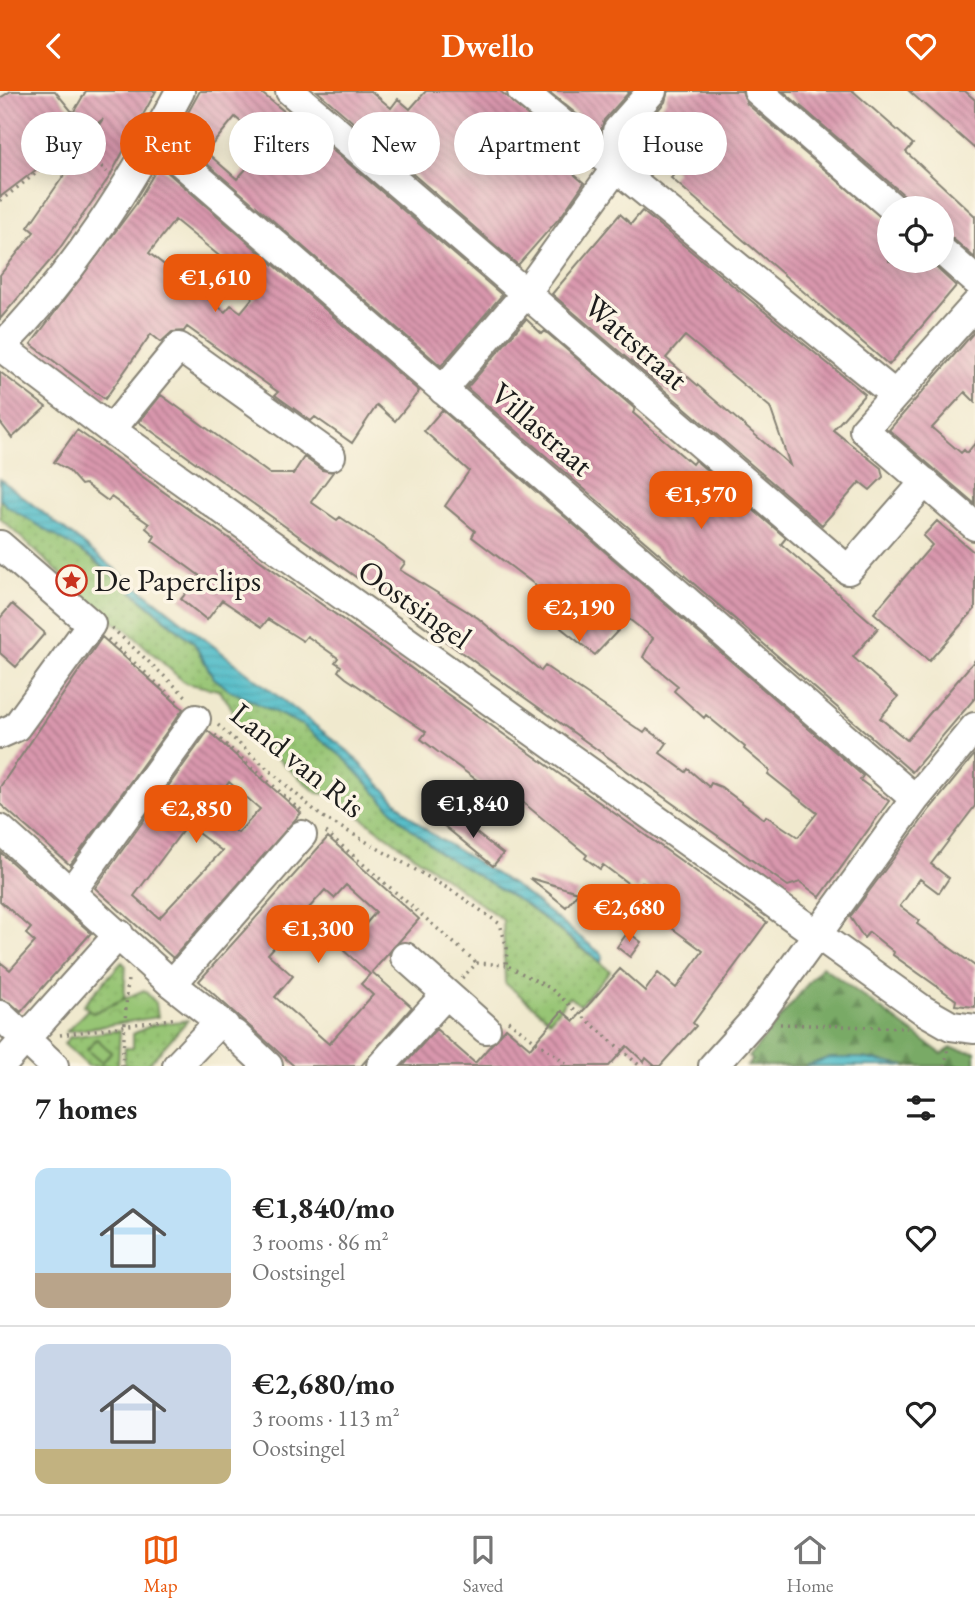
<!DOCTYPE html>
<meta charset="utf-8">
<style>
:root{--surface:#fff;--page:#f6f6f6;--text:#222;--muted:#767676;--line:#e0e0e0;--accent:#ea580c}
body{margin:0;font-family:"EB Garamond",serif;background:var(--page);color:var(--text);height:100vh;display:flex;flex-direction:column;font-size:26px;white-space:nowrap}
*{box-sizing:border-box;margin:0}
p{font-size:23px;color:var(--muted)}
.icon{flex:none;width:38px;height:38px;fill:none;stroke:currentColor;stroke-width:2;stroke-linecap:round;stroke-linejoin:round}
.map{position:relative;height:975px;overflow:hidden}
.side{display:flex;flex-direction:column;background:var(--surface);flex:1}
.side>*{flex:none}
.hud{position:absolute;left:21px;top:21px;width:934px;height:63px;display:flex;gap:14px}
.tools{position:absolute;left:877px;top:105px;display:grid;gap:14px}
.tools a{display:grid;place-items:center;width:77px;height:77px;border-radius:50%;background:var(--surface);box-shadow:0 4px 18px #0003;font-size:35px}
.price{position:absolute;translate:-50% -60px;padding:0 16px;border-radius:14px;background:var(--accent);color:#fff;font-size:23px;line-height:46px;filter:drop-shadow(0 2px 4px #0008)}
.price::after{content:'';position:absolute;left:50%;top:42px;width:21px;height:16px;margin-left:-10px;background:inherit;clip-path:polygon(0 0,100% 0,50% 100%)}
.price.on{background:#222;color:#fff}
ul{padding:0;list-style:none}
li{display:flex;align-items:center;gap:21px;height:175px;padding:0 35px}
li+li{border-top:2px solid var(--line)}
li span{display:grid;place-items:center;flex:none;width:196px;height:140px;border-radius:14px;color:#555}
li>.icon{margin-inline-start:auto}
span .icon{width:84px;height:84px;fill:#fffc;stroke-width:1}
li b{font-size:30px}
h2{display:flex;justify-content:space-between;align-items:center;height:84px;padding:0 35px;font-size:30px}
.chip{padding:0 24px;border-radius:32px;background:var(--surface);box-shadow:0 4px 18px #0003;font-size:24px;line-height:63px}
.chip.on{background:var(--accent);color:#fff}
header{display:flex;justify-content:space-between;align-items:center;height:91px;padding:0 35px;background:var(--accent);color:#fff;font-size:32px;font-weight:600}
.menu{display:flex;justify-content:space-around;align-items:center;height:98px;border-top:2px solid var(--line);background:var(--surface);font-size:19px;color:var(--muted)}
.menu a{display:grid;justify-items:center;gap:4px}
.menu .on{color:var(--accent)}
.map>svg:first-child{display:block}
.grass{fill:url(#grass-dots);stroke:#5a7048;stroke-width:2}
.forest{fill:url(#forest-firs);stroke:#4a6341;stroke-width:2}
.park{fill:url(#park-crowns);stroke:#5a7048;stroke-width:2}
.water{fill:url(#water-rules);stroke:#356c72;stroke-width:2}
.building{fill:url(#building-back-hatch);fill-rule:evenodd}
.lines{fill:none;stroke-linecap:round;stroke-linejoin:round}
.minor-casing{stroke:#868275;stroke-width:32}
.path{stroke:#868275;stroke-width:3.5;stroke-dasharray:2 5;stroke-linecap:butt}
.minor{stroke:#fff;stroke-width:28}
.labels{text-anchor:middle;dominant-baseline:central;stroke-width:7;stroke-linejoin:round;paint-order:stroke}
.street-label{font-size:32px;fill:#1c1c1c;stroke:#fcf5e5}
.poi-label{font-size:32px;fill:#1c1c1c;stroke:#fcf5e5;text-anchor:start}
</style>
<header><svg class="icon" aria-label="back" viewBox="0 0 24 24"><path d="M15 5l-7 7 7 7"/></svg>Dwello<svg class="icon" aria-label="heart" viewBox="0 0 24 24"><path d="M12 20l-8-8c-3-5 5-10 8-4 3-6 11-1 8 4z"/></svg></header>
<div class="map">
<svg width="975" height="975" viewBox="0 0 975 975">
<defs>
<pattern id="grass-dots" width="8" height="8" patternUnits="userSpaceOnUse" patternTransform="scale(1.75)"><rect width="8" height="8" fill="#97c574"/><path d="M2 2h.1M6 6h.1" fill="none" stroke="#82a964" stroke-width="1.8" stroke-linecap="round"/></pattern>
<pattern id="forest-firs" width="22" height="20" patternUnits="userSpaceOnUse" patternTransform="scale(1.75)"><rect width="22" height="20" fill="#79aa66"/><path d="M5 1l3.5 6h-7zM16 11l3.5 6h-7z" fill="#628a53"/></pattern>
<pattern id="park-crowns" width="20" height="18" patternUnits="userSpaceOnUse" patternTransform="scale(1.75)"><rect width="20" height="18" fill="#97c574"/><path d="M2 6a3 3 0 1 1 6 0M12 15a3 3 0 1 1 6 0" fill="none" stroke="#82a964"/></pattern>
<pattern id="water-rules" width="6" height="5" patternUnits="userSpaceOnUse" patternTransform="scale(1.75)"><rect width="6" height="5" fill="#4ebbc8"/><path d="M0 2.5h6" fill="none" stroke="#44a0ab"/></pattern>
<pattern id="building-back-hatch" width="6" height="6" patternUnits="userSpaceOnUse" patternTransform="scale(1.75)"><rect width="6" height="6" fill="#d997ad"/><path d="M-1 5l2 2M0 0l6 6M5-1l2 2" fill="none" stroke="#af7a8c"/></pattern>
</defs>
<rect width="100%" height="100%" fill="#fcf5e5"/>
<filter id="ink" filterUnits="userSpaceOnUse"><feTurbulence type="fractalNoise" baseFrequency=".0143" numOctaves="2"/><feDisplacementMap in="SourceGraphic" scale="14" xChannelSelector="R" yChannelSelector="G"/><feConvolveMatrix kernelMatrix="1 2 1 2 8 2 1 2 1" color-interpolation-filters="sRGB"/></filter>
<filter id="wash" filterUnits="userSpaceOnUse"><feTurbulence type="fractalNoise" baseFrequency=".00686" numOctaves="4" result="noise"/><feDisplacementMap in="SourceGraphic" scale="28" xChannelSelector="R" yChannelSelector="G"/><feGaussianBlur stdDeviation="1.57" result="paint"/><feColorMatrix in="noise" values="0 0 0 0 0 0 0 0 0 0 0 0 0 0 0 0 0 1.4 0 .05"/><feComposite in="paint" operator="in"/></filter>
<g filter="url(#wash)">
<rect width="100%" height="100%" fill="#f0e9ce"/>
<path class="grass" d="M0,408L91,467L194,552L213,586L229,599L302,634L345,668L403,731L525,813L610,880L580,914L569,906L550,929L505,892L503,829L329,703L317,702L237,632L229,612L218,599L185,592L128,540L109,528L0,427Z
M122,871L126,875L124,908L93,922L83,914Z
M188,929L147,975H124L125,957H133V943L152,934Z
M120,939L118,975H88L64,953L70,946Z"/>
<path class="forest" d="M822,875L942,963L951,957L975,961V975H905L862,967H828L806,975H747L753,969L749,966Z"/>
<path class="park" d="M144,899L156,912L158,926L66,941L88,918L93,922Z
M97,948L111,961L102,972L87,959Z"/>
<path class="water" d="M0,388L348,660L410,725L429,741L518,797L603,864L601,871L525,813L441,763L403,731L345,668L302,634L229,599L213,586L194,552L92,467L8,416L0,408Z
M828,967H862L905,975H806Z"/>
<g id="blocks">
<path class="building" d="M11,0H55L73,22L86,0H156L110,85L55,164L0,228V184L34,141L28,136L103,28L0,106V7Z
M200,0H259L347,71L502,204L441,275L175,45ZM235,26L268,54L237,88L206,61Z
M317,0H371L391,17L398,8L410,18L426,0H500L580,69L570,80L584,92L562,124L518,174Z
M548,0H630L604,29L600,42Z
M668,0H742L747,13L889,133V170H929L956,195L889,274L671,87L677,80L636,44L665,11Z
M783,0H853L913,53L906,61L975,125V167L953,148L942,144V117H909L904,104Z
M909,0H965L975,9V58Z
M159,74L419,300L395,330L377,314L352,352L315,326L311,330L275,304L278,301L187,236L184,240L172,241L161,251L151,243L105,308L31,253L136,113ZM175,129L260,198L241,221L231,214L225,221L149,162Z
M642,120L865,303L833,339L881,377L883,386L870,399L860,391L822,434L552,203L620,123L631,133ZM685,245L770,316L790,374L666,267Z
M526,228L542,243L545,240L635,318L633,322L692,373L695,369L786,447L781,453L878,537L853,566L898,606L880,627L907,649L975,569V607L912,681L467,297Z
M975,240V311L965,301L932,337L961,362L964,359L967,362L975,352V413L889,339Z
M0,281L46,316L12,347L0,331Z
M161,304L270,383H293L304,366L322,379L333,381L311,411L337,429L340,426L361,440L405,472L400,479L478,527L541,580L545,575L644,642L647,638L667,652L660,662L686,681L688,678L709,696L711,692L721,696L764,728L766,725L798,746L817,722L768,683L770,680L744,658L745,656L706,624L704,627L674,600L678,595L643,566L653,547L629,528L595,564L561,537L566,530L534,493L472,446L475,440L445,415L469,380L424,340L442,319L863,685L860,689L889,710L820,806L800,791L788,795L139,331Z
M77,339L767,831L693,932L696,935L660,975H655L646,967L644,971L627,955L609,975H403L436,938L475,972L506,937L530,957L562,920L574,930L620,878L645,900L658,882L676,897L703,860L669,835L673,831L662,823L670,812L642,791L637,799L603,774L600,778L585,767L587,764L520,709L516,713L505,706L503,708L438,661L421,648L426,641L346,587L338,580L341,575L335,571L338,567L307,545L303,550L268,528L262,536L222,509L207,529L181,508L200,485L152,450L155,445L146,437L149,433L111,406L108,410L85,393L81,394L68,379L54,371Z
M937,430L975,462V518L929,570L874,522L932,454L923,445Z
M12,513L45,542L16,576L0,562V527Z
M102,546L183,618L70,774L0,713V696Z
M208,640L301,722L173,867L95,797ZM229,691L260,718L238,742L209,720ZM187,734L222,760L159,827L134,805Z
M975,663V715L931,773L949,787L939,802L920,788L900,815L919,829L917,833L975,875V916L955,914L956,909L893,864L894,861L869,841L864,847L850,826L930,718Z
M451,722L503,763L493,775L442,733Z
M328,746L419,828L372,881L412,916L361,975H294L199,890ZM346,794L376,821L343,859L370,883L361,893L373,904L329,953L275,906L293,885L268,863L325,799L334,807Z
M0,761L91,842L21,921L11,912L0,908V871L10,879L35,851L26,843L31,837L0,810Z
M530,787L578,801L566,816Z
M628,841L641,851L630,866L617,856Z"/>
</g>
</g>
<g filter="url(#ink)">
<use href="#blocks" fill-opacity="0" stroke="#868275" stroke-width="2"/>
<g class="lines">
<defs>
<path id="minor" d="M290,0L848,479L925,391
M522,0L895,304
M758,0L893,117
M154,48L915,708
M942,160L975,189
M975,214L864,339L975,435
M1,256L111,339L923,919L951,935L975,938
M0,257C76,180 129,96 180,0
M443,299L526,202L615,78L617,40L652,0
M111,339L179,256L331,365
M0,454L91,533L16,636L0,643
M0,738L172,893L225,935
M71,801L196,628
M405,866L486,938
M172,893L302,744
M0,924L54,975
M234,943L268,975
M1,975L119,843
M177,975L219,931
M381,975L446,903
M713,975L758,925L915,708L975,636"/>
</defs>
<use href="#minor" class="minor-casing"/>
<path class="path" d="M0,110L78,50L107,81
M112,537L189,608
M108,548L180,613
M218,634L321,725L456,802L500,833L507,857L506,874L550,897L640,975
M215,644L301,719
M326,741L477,872
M462,887L477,872L506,874
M508,930L570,975
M780,933L907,937
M60,944L177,927
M122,975L128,887
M945,975L948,956"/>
<use href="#minor" class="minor"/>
</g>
</g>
<defs>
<symbol id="sight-ring" viewBox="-11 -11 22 22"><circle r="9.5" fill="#fcf5e5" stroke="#c8321e" stroke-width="1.5"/><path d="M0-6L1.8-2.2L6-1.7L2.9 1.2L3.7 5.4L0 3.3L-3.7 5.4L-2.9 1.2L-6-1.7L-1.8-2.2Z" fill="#c8321e"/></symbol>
</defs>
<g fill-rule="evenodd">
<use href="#sight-ring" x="54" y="472" width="35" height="35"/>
</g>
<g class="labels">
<g class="street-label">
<text transform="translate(636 251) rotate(41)">Wattstraat</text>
<text transform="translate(542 338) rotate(41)">Villastraat</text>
<text transform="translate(415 513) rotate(35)">Oostsingel</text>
<text transform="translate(298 669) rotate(39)">Land van Ris</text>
</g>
<g class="poi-label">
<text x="94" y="489">De Paperclips</text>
</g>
</g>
</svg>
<div class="tools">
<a><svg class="icon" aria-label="locate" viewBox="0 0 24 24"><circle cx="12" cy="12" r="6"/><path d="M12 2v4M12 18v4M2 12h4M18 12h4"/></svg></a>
</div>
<b class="price" style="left:215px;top:223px">€1,610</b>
<b class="price" style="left:701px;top:440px">€1,570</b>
<b class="price" style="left:579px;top:553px">€2,190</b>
<b class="price on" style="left:473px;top:749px">€1,840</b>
<b class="price" style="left:196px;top:754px">€2,850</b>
<b class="price" style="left:629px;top:853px">€2,680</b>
<b class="price" style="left:318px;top:874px">€1,300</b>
<div class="hud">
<a class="chip">Buy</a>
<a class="chip on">Rent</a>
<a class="chip">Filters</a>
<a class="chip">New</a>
<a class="chip">Apartment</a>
<a class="chip">House</a>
</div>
</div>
<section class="side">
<h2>7 homes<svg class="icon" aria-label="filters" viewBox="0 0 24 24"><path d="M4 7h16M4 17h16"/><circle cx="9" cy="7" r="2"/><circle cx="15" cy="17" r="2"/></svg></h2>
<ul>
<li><span style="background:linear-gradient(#bfe0f5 75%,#b9a48a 0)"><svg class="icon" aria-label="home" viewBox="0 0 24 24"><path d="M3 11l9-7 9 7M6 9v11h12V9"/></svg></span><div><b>€1,840/mo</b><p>3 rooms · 86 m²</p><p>Oostsingel</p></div><svg class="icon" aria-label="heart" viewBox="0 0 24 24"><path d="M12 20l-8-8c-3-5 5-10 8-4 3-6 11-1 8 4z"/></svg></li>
<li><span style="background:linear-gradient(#c9d6e8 75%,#c2b280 0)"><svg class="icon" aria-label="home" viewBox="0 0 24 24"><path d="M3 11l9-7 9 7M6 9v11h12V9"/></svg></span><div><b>€2,680/mo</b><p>3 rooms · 113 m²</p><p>Oostsingel</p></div><svg class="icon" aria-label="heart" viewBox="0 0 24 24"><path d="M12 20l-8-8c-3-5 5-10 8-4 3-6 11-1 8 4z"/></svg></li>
</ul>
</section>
<nav class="menu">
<a class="on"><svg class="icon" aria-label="map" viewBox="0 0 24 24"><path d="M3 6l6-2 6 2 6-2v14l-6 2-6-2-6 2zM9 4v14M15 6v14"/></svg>Map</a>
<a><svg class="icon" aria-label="saved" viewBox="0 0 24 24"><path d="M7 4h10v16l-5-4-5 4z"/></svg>Saved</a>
<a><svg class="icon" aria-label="home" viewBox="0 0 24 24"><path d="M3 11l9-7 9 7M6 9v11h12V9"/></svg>Home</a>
</nav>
